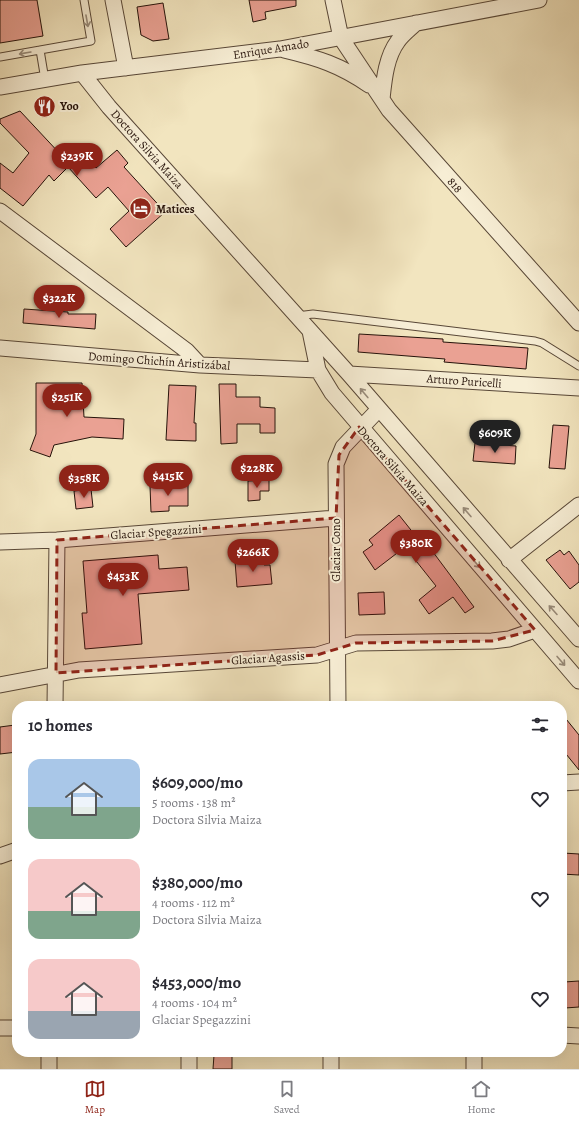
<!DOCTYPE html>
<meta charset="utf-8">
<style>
:root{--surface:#fff;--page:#f7f7f7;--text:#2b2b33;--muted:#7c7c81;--line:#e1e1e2;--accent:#8f2418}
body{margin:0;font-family:Alegreya,serif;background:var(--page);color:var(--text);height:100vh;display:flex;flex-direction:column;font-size:15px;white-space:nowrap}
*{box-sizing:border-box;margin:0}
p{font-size:13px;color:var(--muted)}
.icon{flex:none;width:22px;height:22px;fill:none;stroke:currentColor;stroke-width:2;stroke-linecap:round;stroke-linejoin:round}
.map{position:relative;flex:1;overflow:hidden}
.side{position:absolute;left:12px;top:701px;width:555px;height:356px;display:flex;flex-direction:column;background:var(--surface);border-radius:16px;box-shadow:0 4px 16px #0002}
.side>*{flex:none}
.price{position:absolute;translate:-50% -34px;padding:0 9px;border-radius:14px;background:var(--accent);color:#fff;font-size:13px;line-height:26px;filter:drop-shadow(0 1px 2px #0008)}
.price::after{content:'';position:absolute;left:50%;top:24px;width:12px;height:9px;margin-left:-6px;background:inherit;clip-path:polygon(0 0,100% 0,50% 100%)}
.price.on{background:#222;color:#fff}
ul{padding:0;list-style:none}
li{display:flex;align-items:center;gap:12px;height:100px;padding:0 16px}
li span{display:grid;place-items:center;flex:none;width:112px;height:80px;border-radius:12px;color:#555}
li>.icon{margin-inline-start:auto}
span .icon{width:48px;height:48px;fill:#fffc;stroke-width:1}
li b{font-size:17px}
h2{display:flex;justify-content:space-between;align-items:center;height:48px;padding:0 16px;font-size:17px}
.menu{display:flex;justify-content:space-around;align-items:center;height:56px;border-top:1px solid var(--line);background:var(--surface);font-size:11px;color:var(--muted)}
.menu a{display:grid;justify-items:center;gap:2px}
.menu .on{color:var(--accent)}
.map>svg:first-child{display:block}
.building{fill:#eaa193;stroke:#25120a}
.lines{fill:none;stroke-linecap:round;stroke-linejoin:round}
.service-casing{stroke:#584737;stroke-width:9}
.minor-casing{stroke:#584737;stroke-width:17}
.service{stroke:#f7eed5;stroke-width:7}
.minor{stroke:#f7eed5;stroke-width:15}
.oneway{stroke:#988b7a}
.marked{fill:#8f2418;fill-opacity:0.2;stroke:#8f2418;stroke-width:3;stroke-dasharray:8 5;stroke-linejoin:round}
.labels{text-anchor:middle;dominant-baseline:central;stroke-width:4;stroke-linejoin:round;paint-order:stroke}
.street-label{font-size:12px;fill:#25120a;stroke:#f7eed5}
.poi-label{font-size:12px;font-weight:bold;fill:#25120a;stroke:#f7eed5;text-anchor:start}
</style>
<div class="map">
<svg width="579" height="1069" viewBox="0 0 579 1069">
<rect width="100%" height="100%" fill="#f2e5bf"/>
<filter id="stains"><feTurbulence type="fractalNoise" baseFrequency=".005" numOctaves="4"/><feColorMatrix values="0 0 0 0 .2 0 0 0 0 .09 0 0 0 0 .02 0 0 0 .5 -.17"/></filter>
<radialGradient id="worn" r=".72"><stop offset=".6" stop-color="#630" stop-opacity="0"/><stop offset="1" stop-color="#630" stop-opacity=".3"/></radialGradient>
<path class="building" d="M0,0H37L43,36L0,43Z
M249,0H296V6L265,12L266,19L253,22Z
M163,3L169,39L153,41L141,35L137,7Z
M20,111L62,156L74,145L96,168L117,150L128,163L124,167L165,212L126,247L110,229L129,211L108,187L96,198L68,167L54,181L49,175L23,206L0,188V163L13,173L29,153L0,123V119Z
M24,309L68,312V314H96L95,329L23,323Z
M359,334L443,339V342L528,348L526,369L444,362L445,359L358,352Z
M36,383H82L84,417L124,419L123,439L92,437L54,445L50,457L30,450L36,434Z
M219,384H236V397H260V407L275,408V433H260V424H237V443L221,444Z
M169,385L196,386L194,423H196V441L166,440Z
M553,425L569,426L565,469L549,468Z
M475,443L516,446L515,464L473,461Z
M269,480V491H260V500L248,501V481Z
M188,485V506H169V511L151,512L150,486Z
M91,489L93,507L76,509L74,491Z
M399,515L430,554L433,552L474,607L465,613L453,597L429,614L419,600L436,586L405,547L375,570L363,552L373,545L369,540Z
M560,550L564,555L569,551L579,565V582L570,589L546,560Z
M158,555L159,569L187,567L189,590L138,594L142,644L85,649L82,613H87L83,561Z
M263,559L264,565H270L272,584L237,587L235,561Z
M384,592L385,614L359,615L358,593Z
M562,714L579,735V770L562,749Z
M15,725L17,752L0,754V727Z
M563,853L579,854V875L562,874Z
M579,981V1007L565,1008L564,982Z
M214,1055H232V1069H213Z"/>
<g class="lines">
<defs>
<path id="service" d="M40,50L45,80
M0,57L91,41L84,0
M297,316L313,314L535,341L542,343L579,366"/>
<path id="minor" d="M113,0L126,68
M333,0L341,38L389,110L579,323
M284,50C318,58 340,65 369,85
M82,73L109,107L349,374L579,639
M0,87L82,73L280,49L539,0
M382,99C384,80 386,57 398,41C403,34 410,29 416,23
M0,211L187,351L200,365
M310,331L318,370L332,393L579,681
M0,348L200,365L318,370
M349,374L579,388
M0,542L57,540L336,518
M509,560L579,505
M0,685L79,670L317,655L356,643L492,641L509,639L535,630
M55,706L57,540
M338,706L336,464L343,447L379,409
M562,783L579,782
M0,856L17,850
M0,1028H17
M562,1035L579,1036
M49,1069V1052
M189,1069V1052
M331,1069V1052
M474,1069V1052"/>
</defs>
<use href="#service" class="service-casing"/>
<use href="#minor" class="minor-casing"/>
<use href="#service" class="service"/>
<use href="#minor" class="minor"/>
</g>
<defs><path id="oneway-shaft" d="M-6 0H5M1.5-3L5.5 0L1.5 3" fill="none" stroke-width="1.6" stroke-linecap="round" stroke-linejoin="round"/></defs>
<g class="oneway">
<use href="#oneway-shaft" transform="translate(87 21) rotate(80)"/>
<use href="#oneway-shaft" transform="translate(25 53) rotate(170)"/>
<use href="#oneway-shaft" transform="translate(364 393) rotate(-130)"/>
<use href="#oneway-shaft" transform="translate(467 512) rotate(-131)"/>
<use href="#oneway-shaft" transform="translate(476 563) rotate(49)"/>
<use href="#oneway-shaft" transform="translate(553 610) rotate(-132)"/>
<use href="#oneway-shaft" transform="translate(561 661) rotate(49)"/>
</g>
<path class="marked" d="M359,427L535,630L492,641L356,643L317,655L56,673L57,540L336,518L339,455Z"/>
<defs>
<symbol id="restaurant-disc" viewBox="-11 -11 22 22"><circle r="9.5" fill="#8f2418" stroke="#f7eed5"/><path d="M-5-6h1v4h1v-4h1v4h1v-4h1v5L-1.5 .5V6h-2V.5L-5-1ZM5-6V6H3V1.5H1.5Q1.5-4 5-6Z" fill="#fff"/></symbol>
<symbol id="hotel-disc" viewBox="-11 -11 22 22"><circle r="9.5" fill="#8f2418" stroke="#f7eed5"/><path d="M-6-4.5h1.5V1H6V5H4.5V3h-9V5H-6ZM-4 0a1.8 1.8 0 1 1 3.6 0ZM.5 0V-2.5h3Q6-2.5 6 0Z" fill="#fff"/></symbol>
</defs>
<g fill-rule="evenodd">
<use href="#restaurant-disc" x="32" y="94" width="25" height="25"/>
<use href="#hotel-disc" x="128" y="196" width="25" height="25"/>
</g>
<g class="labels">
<g class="street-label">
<text transform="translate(271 49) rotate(-9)">Enrique Amado</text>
<text transform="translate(147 149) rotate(48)">Doctora Silvia Maiza</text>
<text transform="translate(455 185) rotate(49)">818</text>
<text transform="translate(159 361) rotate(4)">Domingo Chichín Aristizábal</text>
<text transform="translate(464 381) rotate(4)">Arturo Puricelli</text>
<text transform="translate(393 466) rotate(49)">Doctora Silvia Maiza</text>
<text transform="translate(156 532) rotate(-4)">Glaciar Spegazzini</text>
<text transform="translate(336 550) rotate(-90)">Glaciar Cono</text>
<text transform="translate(268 658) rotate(-4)">Glaciar Agassis</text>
</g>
<g class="poi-label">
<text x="60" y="106">Yoo</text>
<text x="156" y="209">Matices</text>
</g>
</g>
<rect width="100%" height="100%" filter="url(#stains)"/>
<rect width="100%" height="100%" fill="url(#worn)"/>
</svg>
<b class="price" style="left:77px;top:177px">$239K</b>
<b class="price" style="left:59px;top:319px">$322K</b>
<b class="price" style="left:67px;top:418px">$251K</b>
<b class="price on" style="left:495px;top:454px">$609K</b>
<b class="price" style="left:257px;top:489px">$228K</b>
<b class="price" style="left:168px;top:497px">$415K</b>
<b class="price" style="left:84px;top:499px">$358K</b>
<b class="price" style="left:416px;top:564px">$380K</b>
<b class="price" style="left:253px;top:573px">$266K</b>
<b class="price" style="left:123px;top:597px">$453K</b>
<section class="side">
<h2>10 homes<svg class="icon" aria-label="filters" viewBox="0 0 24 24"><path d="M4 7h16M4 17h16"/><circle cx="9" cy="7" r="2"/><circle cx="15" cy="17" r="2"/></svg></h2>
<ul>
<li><span style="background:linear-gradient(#a9c7e8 60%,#7fa58c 0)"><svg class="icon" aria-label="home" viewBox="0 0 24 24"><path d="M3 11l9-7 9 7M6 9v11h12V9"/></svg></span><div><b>$609,000/mo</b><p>5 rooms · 138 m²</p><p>Doctora Silvia Maiza</p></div><svg class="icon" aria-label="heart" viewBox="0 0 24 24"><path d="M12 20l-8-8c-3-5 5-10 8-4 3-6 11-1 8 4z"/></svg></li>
<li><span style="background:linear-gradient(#f6c9c9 65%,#7fa58c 0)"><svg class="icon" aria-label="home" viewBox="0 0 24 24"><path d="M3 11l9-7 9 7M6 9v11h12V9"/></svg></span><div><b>$380,000/mo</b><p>4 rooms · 112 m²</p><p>Doctora Silvia Maiza</p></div><svg class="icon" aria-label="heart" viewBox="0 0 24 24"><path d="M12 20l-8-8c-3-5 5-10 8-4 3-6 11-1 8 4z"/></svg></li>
<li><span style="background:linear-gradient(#f6c9c9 65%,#9aa5b1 0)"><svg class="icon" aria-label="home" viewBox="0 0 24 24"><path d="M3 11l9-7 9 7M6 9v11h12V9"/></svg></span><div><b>$453,000/mo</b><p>4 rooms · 104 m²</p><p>Glaciar Spegazzini</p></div><svg class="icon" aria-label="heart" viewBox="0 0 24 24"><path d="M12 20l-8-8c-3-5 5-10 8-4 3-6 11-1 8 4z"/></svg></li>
</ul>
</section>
</div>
<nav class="menu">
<a class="on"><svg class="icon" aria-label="map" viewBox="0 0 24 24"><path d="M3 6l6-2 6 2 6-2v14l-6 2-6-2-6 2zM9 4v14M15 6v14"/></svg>Map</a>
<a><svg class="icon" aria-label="saved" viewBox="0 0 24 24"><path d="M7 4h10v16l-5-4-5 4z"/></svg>Saved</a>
<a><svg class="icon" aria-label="home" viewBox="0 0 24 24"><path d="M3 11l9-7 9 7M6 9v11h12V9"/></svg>Home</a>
</nav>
